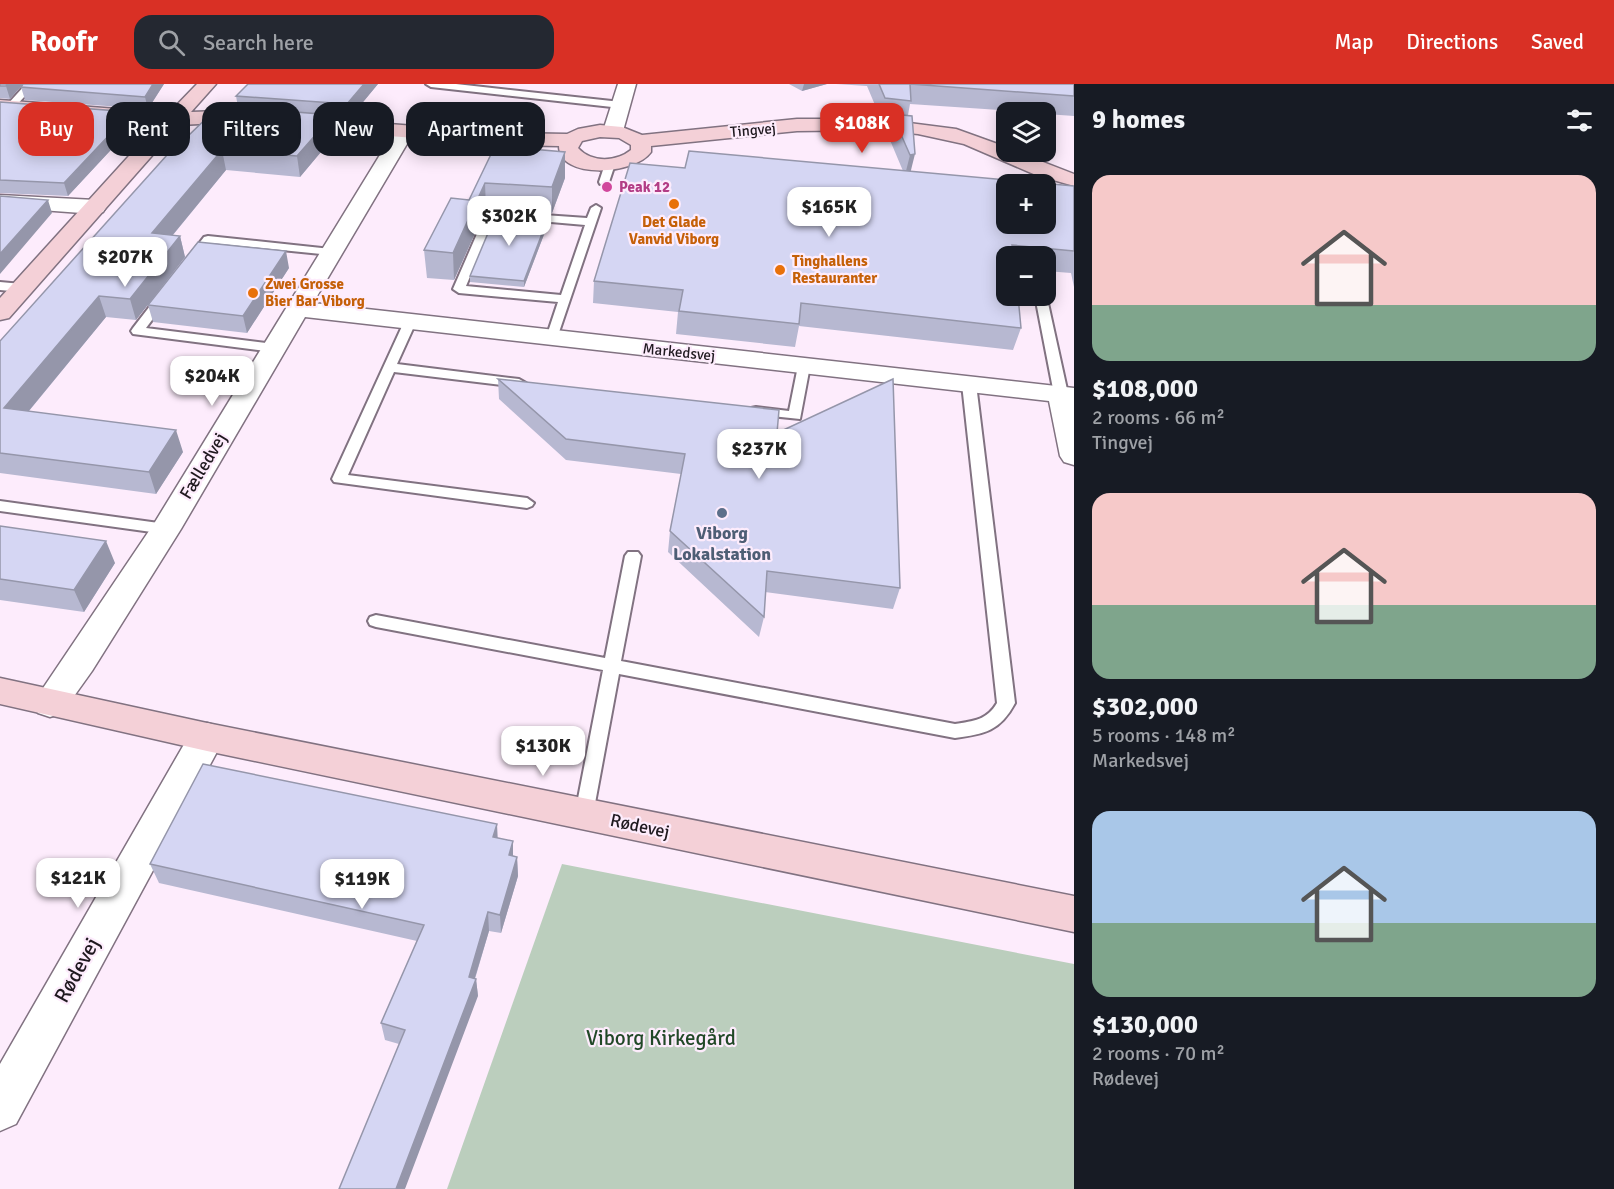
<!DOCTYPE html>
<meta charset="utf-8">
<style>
:root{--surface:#171b24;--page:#242831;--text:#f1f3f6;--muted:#9ea1a6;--accent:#d93025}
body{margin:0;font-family:Signika,sans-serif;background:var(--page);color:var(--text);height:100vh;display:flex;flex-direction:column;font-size:22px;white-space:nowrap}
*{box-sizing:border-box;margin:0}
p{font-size:20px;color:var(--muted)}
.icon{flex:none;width:33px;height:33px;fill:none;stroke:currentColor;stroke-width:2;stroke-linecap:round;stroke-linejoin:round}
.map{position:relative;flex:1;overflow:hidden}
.drawer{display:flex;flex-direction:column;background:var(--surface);width:540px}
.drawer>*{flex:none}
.hud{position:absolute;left:18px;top:18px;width:570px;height:54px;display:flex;gap:12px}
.buttons{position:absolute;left:996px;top:18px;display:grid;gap:12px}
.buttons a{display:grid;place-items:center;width:60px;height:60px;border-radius:12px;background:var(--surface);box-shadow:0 3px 15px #0003;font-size:30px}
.price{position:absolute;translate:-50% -51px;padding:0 14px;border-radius:12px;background:#fff;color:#222;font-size:20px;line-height:39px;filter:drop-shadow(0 2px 3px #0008)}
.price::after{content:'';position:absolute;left:50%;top:36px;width:18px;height:14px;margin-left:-9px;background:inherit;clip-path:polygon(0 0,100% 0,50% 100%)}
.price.active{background:var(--accent);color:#fff}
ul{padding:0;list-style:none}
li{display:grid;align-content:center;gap:12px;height:318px;padding:0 18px}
li span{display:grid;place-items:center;height:186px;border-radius:18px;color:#555}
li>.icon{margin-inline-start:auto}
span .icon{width:108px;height:108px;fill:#fffc;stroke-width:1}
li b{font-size:26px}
h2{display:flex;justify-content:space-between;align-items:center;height:72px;padding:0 18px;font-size:26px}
.pill{padding:0 21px;border-radius:18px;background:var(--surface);box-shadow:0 3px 15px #0003;font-size:21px;line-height:54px}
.pill.active{background:var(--accent);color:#fff}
header{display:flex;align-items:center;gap:36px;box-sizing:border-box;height:84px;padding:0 30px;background:var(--accent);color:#fff}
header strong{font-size:28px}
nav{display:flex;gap:33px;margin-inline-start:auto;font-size:21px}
.search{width:420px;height:54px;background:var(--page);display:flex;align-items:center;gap:15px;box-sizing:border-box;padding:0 21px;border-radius:18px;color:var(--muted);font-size:22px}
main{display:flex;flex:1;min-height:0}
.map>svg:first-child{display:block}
.green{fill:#bbcebd}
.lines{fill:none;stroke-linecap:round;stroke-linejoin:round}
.lane-casing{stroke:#817281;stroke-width:4}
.street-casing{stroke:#817281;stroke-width:3}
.secondary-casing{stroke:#817281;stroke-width:3}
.lane{fill:#fff;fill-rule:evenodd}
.street{fill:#fff;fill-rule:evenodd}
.secondary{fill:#f4d0d7;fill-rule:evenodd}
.wall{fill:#b7b8d1}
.shaded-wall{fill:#9596aa}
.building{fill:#d5d6f3;stroke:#9596aa;stroke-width:1.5;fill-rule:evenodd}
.hotel-dot{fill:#d1479c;stroke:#fdecfc;stroke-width:2}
.food-dot{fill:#e8710a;stroke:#fdecfc;stroke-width:2}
.service-dot{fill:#5c6f8a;stroke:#fdecfc;stroke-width:2}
.labels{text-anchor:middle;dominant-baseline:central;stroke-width:4.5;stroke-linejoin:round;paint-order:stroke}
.far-street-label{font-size:15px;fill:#1f191f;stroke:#fdecfc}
.far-hotel-label{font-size:15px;font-weight:bold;fill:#b23c85;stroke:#fdecfc;text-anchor:start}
.far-food-label{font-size:15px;font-weight:bold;fill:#c56008;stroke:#fdecfc;text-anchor:start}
.street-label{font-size:18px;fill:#1f191f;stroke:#fdecfc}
.service-label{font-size:18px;font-weight:bold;fill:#4e5e75;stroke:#fdecfc}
.near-street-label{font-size:21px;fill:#1f191f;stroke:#fdecfc}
.near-park-label{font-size:21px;fill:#214827;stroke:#fdecfc}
</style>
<header>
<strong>Roofr</strong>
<div class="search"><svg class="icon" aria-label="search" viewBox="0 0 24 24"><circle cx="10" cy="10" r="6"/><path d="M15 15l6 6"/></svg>Search here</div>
<nav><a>Map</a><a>Directions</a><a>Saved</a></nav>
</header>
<main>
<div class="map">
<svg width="1074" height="1105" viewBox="0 0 1074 1105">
<rect width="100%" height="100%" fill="#fdecfc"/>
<path class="green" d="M562,780L1074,880V1105H447Z"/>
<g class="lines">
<defs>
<path id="lane" d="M26,0H36L13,25H7V21Z
M426,0H456L621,18L626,21L621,24L431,3Z
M610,77L615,80L609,98L600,100L599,98L605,80Z
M596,121L601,124L556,257H548L546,254L558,218L459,209L453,205L487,127L587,134L591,124ZM495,133L585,141L561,211L466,202Z
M208,152L331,165L337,168L331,171L211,159L197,177H189L187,175L204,153Z
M0,198L22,200L28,204L22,208L0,206Z
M164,208L170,212L146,244L274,260L280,264L274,268L133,250L131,247L133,244L160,209Z
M1046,210L1068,310L1061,314L1054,310L1035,212Z
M410,234L416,238L397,280L519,295L526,299L519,303L394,288L348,391L527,414L534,419L532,422L527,424L334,398L332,395L404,238Z
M804,278L810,282L800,335L751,330L749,327L751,324L756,323L789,327L798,282Z
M969,296L976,300L1015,619C1000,647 985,650 955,654L619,590L593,730L591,736L584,738L577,736L575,730L603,586L376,543L370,541L368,537L370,533L376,531L605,574L625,472L628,468H638L641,472L621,577L955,640C974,637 987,636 997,619L962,300Z
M0,417L166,440L174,445L166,450L0,427Z"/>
<path id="street" d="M618,0H636L623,47L620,51H606L603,47Z
M404,42L411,44L414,48L313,219L1074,304V381L1064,378L1060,372L1049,317L305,233L181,445L92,587L62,629L50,633L38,629L33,619L155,438L394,48L397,44Z
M0,111L95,116L103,118L106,123L103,128L95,130L0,123Z
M207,639L220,643L225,653L16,1040L0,1047V980L194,643Z"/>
<path id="secondary" d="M197,0H216L191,28L220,27L505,49L567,50L578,45L600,41L622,43L642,51L797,35H878L956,45L1006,63V68H1017L1074,90V102L1036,91L964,60L918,50L878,46L797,47L651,62V68C635,91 559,96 559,62L505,61L220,39L179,41L9,234L0,236V214L158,40L0,28V16L169,29ZM600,53L619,54L631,61V66C616,78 592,79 578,64L582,57Z
M0,594L207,639L1074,812V848L207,667L0,620Z"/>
</defs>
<use href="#lane" class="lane-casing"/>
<use href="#street" class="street-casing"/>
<use href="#secondary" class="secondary-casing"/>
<use href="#lane" class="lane"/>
<use href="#street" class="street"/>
<use href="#secondary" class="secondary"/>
</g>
<path class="wall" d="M0,0H23L10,15L0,14Z
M23,0H164L148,25L25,16L21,3Z
M248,0H378L349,35L333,33L336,50L300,93L226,86L173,151L180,152L185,173L136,236L106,233L29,327L183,368L156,410L0,389V257L189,51L238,23L236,12Z
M789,0H827L802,7Z
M836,0H1074V32L1046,30V28H1030L910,20L908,31L912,32L911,88L1074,102V203L1071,189L1046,187V172H1006L1021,244L1013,266L799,242L795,263L676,250L678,228L593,219L594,197L685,84L903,87L887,49L891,34L880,33L867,2Z
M0,18L135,40L68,112L0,109Z
M495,62L565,94L552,129L486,125L454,196L427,194L424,166L469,116Z
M548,134V140L524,203L470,198V192Z
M289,184L247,249L153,238L148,221Z
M498,295L777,349L900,504L893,525L765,508L764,533L759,553L668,468L670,447L681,390L566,376L499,315Z
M0,442L115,479L84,528L0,516Z
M498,754L513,772L517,773L518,792L501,849L489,847L475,895H476L478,912L399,960L385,956L381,939L417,857L159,799L150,780Z"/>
<path class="shaded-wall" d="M7,0H23L10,15L6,2Z
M153,0H164L148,25L145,13Z
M364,0H378L349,35L347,20Z
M804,0H827L802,7Z
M131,28L135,40L68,112L64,99Z
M333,31L336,50L300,93L297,72Z
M222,66L226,86L157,170L152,149Z
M565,68V94L552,129V103Z
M915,70L910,90L905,91L910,71Z
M485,99L486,125L454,196L453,169Z
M48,116L52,129L0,190V170Z
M548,134V140L524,203V197Z
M180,152L185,173L136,236L130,215Z
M286,167L289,184L247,249L243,232Z
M99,212L106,233L13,346L4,324Z
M176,346L183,368L156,410L149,388Z
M106,457L115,479L84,528L74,506Z
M497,740L498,760L493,753Z
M513,757V776L509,771Z
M517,773L518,792L501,849L500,831Z
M488,828L489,847L470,910L469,893Z
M476,895L478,912L405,1105H396Z"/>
<path class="building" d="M0,0H7L6,2H0Z
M23,0H153L145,13L21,3Z
M248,0H364L347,20L236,12Z
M879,0H1074V12L910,0L911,17L885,14Z
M0,18L131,28L64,99L0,96Z
M219,22L333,31L297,72L222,66L152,149L180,152L130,215L99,212L4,324L176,346L149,388L0,369V257L185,51H189Z
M892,30L912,32L915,70L910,71Z
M495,62L565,68L552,103L485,99L453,169L424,166L451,114L469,116Z
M689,67L1074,102V167L1012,161L1014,172H1006V212H1018L1021,244L801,219L799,240L679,227L683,206L594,197L630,79L685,84ZM1006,100H1046V140H1006Z
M0,112L48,116L0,170Z
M496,130L548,134L524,197L470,192Z
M198,158L286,167L243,232L148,221Z
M498,295L779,326L777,349L893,295L900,504L767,487L764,533L670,447L685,370L566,355Z
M0,442L106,457L74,506L0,495Z
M203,680L497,740L493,753L513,757L509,771L517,773L500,831L488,828L469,893L476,895L396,1105H339L405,946L381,939L424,841L150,780Z"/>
<circle class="hotel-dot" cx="607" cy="103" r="6"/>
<g class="food-dot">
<circle cx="674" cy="120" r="6"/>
<circle cx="780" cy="186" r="6"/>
<circle cx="253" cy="209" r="6"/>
</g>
<circle class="service-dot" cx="722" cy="429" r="6"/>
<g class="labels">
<g class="far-street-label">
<text transform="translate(753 46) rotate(-5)">Tingvej</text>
<text transform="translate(679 268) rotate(6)">Markedsvej</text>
</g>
<g class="far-hotel-label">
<text x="619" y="103">Peak 12</text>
</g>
<g class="far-food-label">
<text x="674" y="138" text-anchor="middle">Det Glade<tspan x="674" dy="17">Vanvid Viborg</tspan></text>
<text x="792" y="177">Tinghallens<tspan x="792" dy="17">Restauranter</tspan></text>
<text x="265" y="200">Zwei Grosse<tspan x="265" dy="17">Bier Bar Viborg</tspan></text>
</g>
<g class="street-label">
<text transform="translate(203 382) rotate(-59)">Fælledvej</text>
<text transform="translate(640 742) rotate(12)">Rødevej</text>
</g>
<g class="service-label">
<text x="722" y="449">Viborg<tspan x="722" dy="21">Lokalstation</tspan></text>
</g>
<g class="near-street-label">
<text transform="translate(77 886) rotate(-61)">Rødevej</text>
</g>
<g class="near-park-label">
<text x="661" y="954">Viborg Kirkegård</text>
</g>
</g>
</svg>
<div class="buttons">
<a><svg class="icon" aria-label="layers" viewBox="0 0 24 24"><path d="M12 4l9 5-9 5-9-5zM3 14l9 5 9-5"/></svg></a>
<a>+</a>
<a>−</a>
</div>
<b class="price active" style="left:862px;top:70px">$108K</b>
<b class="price" style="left:829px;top:154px">$165K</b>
<b class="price" style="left:509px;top:163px">$302K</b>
<b class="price" style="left:125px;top:204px">$207K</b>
<b class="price" style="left:212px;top:323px">$204K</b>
<b class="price" style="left:759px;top:396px">$237K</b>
<b class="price" style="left:543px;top:693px">$130K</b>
<b class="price" style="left:78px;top:825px">$121K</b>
<b class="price" style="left:362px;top:826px">$119K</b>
<div class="hud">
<a class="pill active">Buy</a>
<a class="pill">Rent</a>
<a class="pill">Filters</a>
<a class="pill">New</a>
<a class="pill">Apartment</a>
</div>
</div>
<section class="drawer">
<h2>9 homes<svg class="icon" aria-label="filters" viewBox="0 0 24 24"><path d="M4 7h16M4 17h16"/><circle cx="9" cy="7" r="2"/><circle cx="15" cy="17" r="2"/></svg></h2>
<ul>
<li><span style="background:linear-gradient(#f6c9c9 70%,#7fa58c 0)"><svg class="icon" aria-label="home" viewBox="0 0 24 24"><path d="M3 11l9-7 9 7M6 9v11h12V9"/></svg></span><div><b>$108,000</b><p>2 rooms · 66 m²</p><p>Tingvej</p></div></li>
<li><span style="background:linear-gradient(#f6c9c9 60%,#7fa58c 0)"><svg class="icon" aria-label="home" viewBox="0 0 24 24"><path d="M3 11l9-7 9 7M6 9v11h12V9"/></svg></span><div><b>$302,000</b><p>5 rooms · 148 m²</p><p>Markedsvej</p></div></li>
<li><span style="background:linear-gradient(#a9c7e8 60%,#7fa58c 0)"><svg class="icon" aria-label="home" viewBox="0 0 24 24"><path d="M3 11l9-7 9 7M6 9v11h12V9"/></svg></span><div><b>$130,000</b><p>2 rooms · 70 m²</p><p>Rødevej</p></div></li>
</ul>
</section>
</main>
